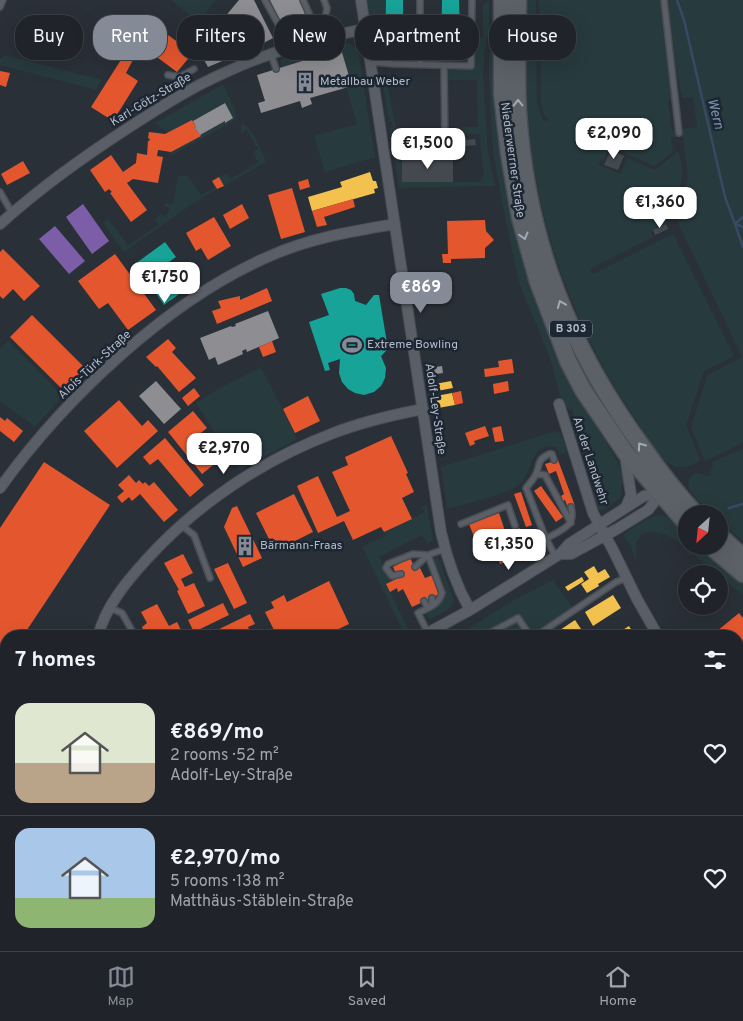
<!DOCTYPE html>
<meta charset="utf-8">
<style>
:root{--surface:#20242a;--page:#282c32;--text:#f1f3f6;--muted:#a2a4a8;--line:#3d4147;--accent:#848b96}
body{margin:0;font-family:Overpass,sans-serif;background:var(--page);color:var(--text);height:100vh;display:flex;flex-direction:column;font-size:19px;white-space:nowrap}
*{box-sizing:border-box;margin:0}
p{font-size:16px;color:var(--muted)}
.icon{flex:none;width:28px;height:28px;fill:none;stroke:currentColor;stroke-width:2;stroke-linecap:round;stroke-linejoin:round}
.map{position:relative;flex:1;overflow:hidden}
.panel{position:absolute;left:0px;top:630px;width:744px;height:321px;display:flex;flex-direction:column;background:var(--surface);border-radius:20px 20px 0 0;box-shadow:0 5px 20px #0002,0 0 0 1px var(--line)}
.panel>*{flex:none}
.banner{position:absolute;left:15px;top:15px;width:714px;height:45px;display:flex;gap:10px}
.needle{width:32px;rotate:207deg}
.buttons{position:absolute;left:678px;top:505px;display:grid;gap:10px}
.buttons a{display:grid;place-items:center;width:50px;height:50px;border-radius:50%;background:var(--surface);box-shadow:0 5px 20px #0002,0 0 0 1px var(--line);font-size:25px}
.price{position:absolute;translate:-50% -42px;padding:0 11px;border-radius:10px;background:#fff;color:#222;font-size:16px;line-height:32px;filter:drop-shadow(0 1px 2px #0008)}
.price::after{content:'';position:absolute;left:50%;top:30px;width:15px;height:11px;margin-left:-8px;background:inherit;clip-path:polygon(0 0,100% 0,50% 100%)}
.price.selected{background:var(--accent);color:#fff}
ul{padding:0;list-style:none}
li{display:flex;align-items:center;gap:15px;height:125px;padding:0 15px}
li+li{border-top:1px solid var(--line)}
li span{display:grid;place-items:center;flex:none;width:140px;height:100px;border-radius:15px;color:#555}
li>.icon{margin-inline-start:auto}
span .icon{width:60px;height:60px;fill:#fffc;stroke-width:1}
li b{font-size:21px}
h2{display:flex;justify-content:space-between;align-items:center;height:60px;padding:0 15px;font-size:21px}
.pill{padding:0 18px;border-radius:20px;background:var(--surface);box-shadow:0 5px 20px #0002,0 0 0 1px var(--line);font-size:18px;line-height:45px}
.pill.selected{background:var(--accent);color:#fff}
.dock{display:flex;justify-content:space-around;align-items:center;height:70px;border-top:1px solid var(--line);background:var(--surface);font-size:14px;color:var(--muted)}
.dock a{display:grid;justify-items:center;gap:2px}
.dock .selected{color:var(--accent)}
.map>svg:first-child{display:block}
.green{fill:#273a3e}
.homes{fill:#f2c14e}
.shops{fill:#e4572e}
.offices{fill:#7b5ea7}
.public{fill:#17a398}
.industry{fill:#8d8d92}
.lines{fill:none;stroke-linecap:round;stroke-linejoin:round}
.stream{stroke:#384963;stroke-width:2.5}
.building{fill:#444950}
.lane-casing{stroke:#484c53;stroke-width:8}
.street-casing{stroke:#484c53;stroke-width:12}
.primary-casing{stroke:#484c55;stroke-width:19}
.lane{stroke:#5a5e66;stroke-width:5}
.street{stroke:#5a5e66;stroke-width:10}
.primary{stroke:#5c6168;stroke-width:16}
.oneway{stroke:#a2aab6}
.labels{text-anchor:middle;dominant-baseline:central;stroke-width:5;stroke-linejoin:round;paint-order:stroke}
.shield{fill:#1d2633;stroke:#878f9c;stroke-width:1}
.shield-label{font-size:11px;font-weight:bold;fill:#b4bcc9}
.poi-label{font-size:12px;fill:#b4bcc9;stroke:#1d2633;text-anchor:start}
.street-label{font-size:12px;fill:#b4bcc9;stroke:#1d2633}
.water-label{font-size:14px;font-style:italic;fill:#7c92b1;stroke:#1d2633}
</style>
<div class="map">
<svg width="743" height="951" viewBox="0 0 743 951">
<rect width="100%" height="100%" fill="#2a3038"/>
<path class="green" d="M171,0H216L198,22Z
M367,0H386L385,58L379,57Z
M527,0H536L537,103L541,115L544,121L549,120L544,115L541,104L539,0H663L673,99L668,100L672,130H675L676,137L671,138L673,152L654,166L611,147L609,148L603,161L600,160L598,164L620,174L628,158L655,170L678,151C687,173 679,193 672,214H669L666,224L651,231L653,237L590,269L593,274L673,234L734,356L704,371L686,425L700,459L699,461C695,463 690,466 685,467C663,472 646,435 636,420C573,329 535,220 527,110C524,74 527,36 527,0Z
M667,0H743V233L741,232L743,238V443L705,461L691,428L707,375L742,357L677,221V213L688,179L682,129L697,127L693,97L682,98L676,65Z
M489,1V31L484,53L483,77L488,152L495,186L399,188L390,131V128L393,127L392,122H389L383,85L387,83L402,159L403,182H480L484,174L479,134H463L462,127H478L477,80H447L446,70H474V38H483V5Z
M494,38L578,394L623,471L626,480L622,484L621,497L604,510H596L591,496L597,493L572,409H567L563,406L550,358L519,283L501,197L493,151L489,79V54Z
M349,43L358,50L375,157L325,172L314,136L357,124L346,87L352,85L341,50L282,67L280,60L333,45Z
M4,55L102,80L96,90L0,65V59H2Z
M223,84L235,110L236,118L230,123L170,156L171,152L225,121L226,123L233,118L224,103L193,121L168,133L155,123Z
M241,123C252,126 262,151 266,162L224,186L219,177L227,173L230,179L258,163L253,152L258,149L247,130L241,133Z
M178,176H188L201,195L216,187L217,189L195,202L124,252L103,223L108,219L128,245L159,225L155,219L160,214L166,216L170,209L164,205L165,203L173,204Z
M8,340L63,396L35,427L0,401V349Z
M261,367L297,439L239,470L196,403L220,388Z
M556,431L561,434L567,452L559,455L556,447C529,442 534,471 520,484C511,493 462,505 447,509L441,467Z
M743,449V542L719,520V514H712C702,504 675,485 696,473L708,476L711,474L709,471L713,467L712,462Z
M427,505L433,541L428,544L422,535L379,557L391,581L386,584L409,631L404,633L362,547L386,535L384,532L412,519L424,512L422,506Z
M662,515L669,518L686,535V546H698L743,584V594C732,586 721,578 712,570C694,555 668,525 642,534L636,543V562L631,547L623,535C636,526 646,516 662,515Z
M438,557L454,601C450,611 438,615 429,620L427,615L429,610L441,604C451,590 440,574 433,561L434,559Z
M553,580L573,608L530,636H456L514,600Z
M0,927L6,930V945H39L52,951H0Z
M116,945H159L155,951H114Z"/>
<path class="homes" d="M370,172L373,181H376L378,188L374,189L375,193L312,211L308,197L342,187L340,182Z
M451,381L453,388L437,391L435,384Z
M452,393L455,405L438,408L436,396Z
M594,566L598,573L605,569L610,577L598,584L599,586L587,593L581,584L589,579L584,572Z
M582,577L584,581L568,591L565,587Z
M613,595L621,608L593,626L585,612Z
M575,620L583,632L578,635L551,636Z
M629,626L635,636H619L618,633Z
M738,753L743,757V767L741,770L738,767Z
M738,823L743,826L742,838L738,835Z
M0,825L6,826L1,853H0Z
M170,945H182L187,948L186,951H166Z
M261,945H276L275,948L281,951H257Z
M337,945H353L350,951H340L335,949Z
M606,945H635L643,948L642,951H619Z
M721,945H736L741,947L739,951H732Z"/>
<path class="shops" d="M148,17L162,28L161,30L193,53L177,72L142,46L136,53L128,47Z
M124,55L133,60L126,73L138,81L113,121L91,107Z
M0,71L10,73L6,87L0,85Z
M192,120L196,127L194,128L195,129H196L201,136L171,152L158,150L157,156L163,157L158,183L133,179L127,183L147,210L131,222L110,193L112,192L109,189L105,192L90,170L111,155L123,172L136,163L137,153L147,155L148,141H149L150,139L148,138L149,132L165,134Z
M23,161L30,173L7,185L1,174Z
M219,177L224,186L217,189L212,181Z
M308,179L310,187L300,190L298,182Z
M292,188L305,232L281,239L268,195Z
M353,199L355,207L324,217L327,225L317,227L312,211Z
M242,204L249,218L230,229L223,215Z
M214,217L231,246L208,260L201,248L196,251L186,233Z
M485,220L486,231L494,240L485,248V258L451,259V263H443L442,254H448L447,221Z
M3,249L40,286L24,301L13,289L3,299L0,296V252Z
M115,254L156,310L128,330L108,303L99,309L78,281Z
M267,288L272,301L217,324L212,311L221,308L218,301L240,296V300Z
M32,315L85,368L63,390L10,337Z
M168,339L176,348L172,352L196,378L179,392L157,366L156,367L146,357Z
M272,341L276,352L263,357L259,347Z
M512,359L514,373L485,377L484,369L499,367L498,361Z
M508,381L509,391L494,394L493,384Z
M194,388L200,396L188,406L182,398Z
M461,391L463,403L455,405L452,393Z
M308,396L320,421L295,433L283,409Z
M119,400L142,426L148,420L158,431L117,468L84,431Z
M193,411L207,428L197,436L217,462L202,474L168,432Z
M0,417L5,421L7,418L23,431L14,442L0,431Z
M485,426L489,436L474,441L475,444L470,446L465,433Z
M501,426L504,441L495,442L492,428Z
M391,436L408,473L406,474L414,492L402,498L412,519L384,532L381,527L353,540L344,521L318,533L297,486L318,476L337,517L350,511L332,472L348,465L345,457Z
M165,438L204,485L190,497L158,459L150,465L143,457Z
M558,460L575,506L568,508L565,500L563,501L561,496L564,494L556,471L549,474L545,464Z
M44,462L110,505L23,636H6V660L0,656V528Z
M129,475L136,483L139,480L143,484L145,482L149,486L154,482L178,510L164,522L140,494L132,501L129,497L122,503L117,497L124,491L118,485Z
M541,486L563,517L556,522L534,491Z
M521,492L532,525L526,527L514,494Z
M294,494L313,532L275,551L256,513Z
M237,506L262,558L243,567L224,527L232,508Z
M499,513L506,534L520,528L524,539L521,541L526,554L500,564L492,545L489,543L483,545L482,542L477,544L469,524Z
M183,554L193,573L181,579L185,587L194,583L205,606L188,614L177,591L179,590L164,563Z
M410,558L416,570L420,568L425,578L433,575L442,593L412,607L403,589L398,592L397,588L390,592L386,584L402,576L400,571L396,573L393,567Z
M228,563L247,603L234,609L214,569Z
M329,581L349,624L324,636H277L265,612L274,608L271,602L284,595L287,602Z
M223,603L229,615L194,632L188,620Z
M157,604L169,626L177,622L184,636H146L142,627L147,623L141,612Z
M739,613L743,618V659L738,664V636H711Z
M250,614L255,624L248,627L252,636H205Z"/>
<path class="offices" d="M83,204L109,241L92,254L66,217Z
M55,226L85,261L69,274L39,239Z"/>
<path class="public" d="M386,0H403V55L397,54L398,58H385Z
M442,0H459L461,58H441Z
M165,242L176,257L159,269L169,283L173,280L182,292L164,305L135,264Z
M340,288H346L351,290L354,294L355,301L366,305L374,295H379L388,349L381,356L386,368L385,378L381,386L374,392L364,395L355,393L348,389L342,382L339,373L340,359L328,363L330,370L325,371L309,322L329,315L321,294Z"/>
<path class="industry" d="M239,0H254L273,38L258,46L255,39L237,49L239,54L208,67L198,49Z
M270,0H302L308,12L282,25Z
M341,49L352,86L310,98L312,104L302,108L300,101L261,113L258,103L265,101L257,75Z
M225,103L233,118L225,123V121L200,135L196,129H195L194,128L196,127L193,121Z
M268,311L279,338L247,352L246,349L242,351L243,354L218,365L215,357L209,360L200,338L231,326L232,327L236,326L235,324Z
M442,366L443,373L430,375L429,368Z
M156,381L181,409L164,424L139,396Z"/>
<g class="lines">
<path class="stream" d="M677,0L684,20L725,197L735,224L743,227
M743,217L735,224L743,247
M729,508L743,504"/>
</g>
<path class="building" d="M475,139L476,145L465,146L464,140Z
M611,150L624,156L618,170L604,165Z
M402,159H453V182H402Z
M666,224L668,229L655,235L653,230Z"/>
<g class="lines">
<defs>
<path id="lane" d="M265,0L281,29L310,17
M303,0L320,38
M324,0L327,8L325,19L331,36
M664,0L679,133
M0,7L3,0
M271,54L276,69
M370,62L394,64L471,66L472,0
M420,65V0
M444,66L445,149
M168,75L180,77L194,69
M0,192L12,213
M554,460L552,454H549C536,461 541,463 536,474C534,479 529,484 526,488L546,539L556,557
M536,474L545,475L571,523
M461,524L508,505L515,526
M181,525L194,535L210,578
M546,539C562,529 576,527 571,507
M401,574L392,576L386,568L388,564L413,554L428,555L415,567
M424,601L428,608
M432,606V598
M110,608L122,613L135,636
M428,633L418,613C428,608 439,605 442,593L428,555L445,549
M484,636L518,618L530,636
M536,636L616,582L626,578
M738,843L743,846"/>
<path id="street" d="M361,0L441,532C447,559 456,585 470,610
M0,224C40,188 83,157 128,128C159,108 190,88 224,73C269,52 316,38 365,29
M559,404L593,513L613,550L637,599L658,636
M625,455L631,495L626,507
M0,488C64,399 169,299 270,256C310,238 353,231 395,224
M560,554H571L617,529L648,510L663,491
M98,636C106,606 126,582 147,559C197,504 261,461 331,434C361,422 392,415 423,409
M422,636L470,610L560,554L569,544L644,496L661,493
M738,714L743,710
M738,736L743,741
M0,773H6
M738,885L743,876
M227,945L237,951
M395,945L406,951
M508,945L517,951
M668,945L686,951
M704,945L717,951
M103,951L105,945
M429,951L434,945"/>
<path id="primary" d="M502,0V94L509,154L520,218L538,282L568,361L583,390L625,452L686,523
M518,0C518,36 516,73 518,110C526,237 568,347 644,449C660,472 677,494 696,514
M719,535L743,557
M710,546L743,574"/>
</defs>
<use href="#lane" class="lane-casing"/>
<use href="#street" class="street-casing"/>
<use href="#primary" class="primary-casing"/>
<use href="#lane" class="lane"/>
<use href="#street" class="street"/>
<use href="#primary" class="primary"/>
</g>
<defs><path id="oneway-chevron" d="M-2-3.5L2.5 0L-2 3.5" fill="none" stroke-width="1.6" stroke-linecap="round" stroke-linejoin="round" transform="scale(1.25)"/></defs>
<g class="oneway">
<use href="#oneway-chevron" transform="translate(518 103) rotate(-91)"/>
<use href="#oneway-chevron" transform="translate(524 236) rotate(75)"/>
<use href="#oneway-chevron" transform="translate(561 304) rotate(-112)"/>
<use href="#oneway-chevron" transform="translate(641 446) rotate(-126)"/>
</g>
<defs>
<symbol id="building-bare" viewBox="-9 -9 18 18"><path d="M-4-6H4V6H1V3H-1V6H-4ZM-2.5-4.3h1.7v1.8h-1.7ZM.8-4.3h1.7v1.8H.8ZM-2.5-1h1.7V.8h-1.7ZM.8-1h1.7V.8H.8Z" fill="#848b96" stroke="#1d2633" stroke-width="2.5" paint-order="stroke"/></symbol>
<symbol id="stadium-bare" viewBox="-9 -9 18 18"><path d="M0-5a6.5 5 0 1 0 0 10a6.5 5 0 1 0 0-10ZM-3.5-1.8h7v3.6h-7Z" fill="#848b96" stroke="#1d2633" stroke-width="2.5" paint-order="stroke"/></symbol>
</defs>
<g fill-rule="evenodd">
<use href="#building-bare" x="291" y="68" width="28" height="28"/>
<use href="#stadium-bare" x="338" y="331" width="28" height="28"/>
<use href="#building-bare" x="231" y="532" width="28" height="28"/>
</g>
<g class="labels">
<rect class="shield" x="550" y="320.5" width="42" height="17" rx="4"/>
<g class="shield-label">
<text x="571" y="329">B 303</text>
</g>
<g class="poi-label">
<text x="320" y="82">Metallbau Weber</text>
<text x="367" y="345">Extreme Bowling</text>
<text x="260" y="546">Bärmann-Fraas</text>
</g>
<g class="street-label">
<text transform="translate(151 100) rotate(-31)">Karl-Götz-Straße</text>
<text transform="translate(512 160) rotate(82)">Niederwerrner Straße</text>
<text transform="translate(95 365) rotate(-43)">Alois-Türk-Straße</text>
<text transform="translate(435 409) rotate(82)">Adolf-Ley-Straße</text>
<text transform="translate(590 461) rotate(72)">An der Landwehr</text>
</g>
<g class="water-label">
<text transform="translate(715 114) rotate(76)">Wern</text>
</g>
</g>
</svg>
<div class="buttons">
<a><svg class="needle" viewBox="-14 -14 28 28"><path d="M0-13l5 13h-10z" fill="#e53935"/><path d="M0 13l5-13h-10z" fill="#a2a4a8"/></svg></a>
<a><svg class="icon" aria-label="locate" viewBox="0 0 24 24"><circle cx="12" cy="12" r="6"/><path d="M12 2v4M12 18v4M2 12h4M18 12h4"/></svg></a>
</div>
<b class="price" style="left:614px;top:160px">€2,090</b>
<b class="price" style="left:428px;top:170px">€1,500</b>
<b class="price" style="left:660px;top:229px">€1,360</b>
<b class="price" style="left:165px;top:304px">€1,750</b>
<b class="price selected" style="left:421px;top:314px">€869</b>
<b class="price" style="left:224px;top:475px">€2,970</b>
<b class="price" style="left:509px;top:571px">€1,350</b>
<div class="banner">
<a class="pill">Buy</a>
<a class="pill selected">Rent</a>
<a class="pill">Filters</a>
<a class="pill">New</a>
<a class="pill">Apartment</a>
<a class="pill">House</a>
</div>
<section class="panel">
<h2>7 homes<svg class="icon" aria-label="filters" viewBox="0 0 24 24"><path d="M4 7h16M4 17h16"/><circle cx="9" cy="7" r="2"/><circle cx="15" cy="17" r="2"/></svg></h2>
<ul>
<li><span style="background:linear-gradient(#dfe7d0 60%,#b9a48a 0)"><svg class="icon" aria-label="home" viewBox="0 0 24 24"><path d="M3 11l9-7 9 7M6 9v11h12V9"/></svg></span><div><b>€869/mo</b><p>2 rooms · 52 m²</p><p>Adolf-Ley-Straße</p></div><svg class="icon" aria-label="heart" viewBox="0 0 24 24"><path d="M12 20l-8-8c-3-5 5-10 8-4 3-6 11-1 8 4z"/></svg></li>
<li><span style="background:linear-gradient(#a9c7e8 70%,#8fb573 0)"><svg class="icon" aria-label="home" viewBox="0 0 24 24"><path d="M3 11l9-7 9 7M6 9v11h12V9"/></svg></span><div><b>€2,970/mo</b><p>5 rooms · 138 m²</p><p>Matthäus-Stäblein-Straße</p></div><svg class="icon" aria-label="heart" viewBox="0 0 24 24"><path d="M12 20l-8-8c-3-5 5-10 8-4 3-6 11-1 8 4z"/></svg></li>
</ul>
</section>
</div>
<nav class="dock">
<a class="selected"><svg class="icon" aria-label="map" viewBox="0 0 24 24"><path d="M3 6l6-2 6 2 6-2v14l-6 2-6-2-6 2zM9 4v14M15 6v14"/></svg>Map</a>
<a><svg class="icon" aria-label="saved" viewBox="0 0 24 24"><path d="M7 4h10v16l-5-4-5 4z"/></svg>Saved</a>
<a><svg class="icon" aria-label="home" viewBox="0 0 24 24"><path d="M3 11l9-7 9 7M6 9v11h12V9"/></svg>Home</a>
</nav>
